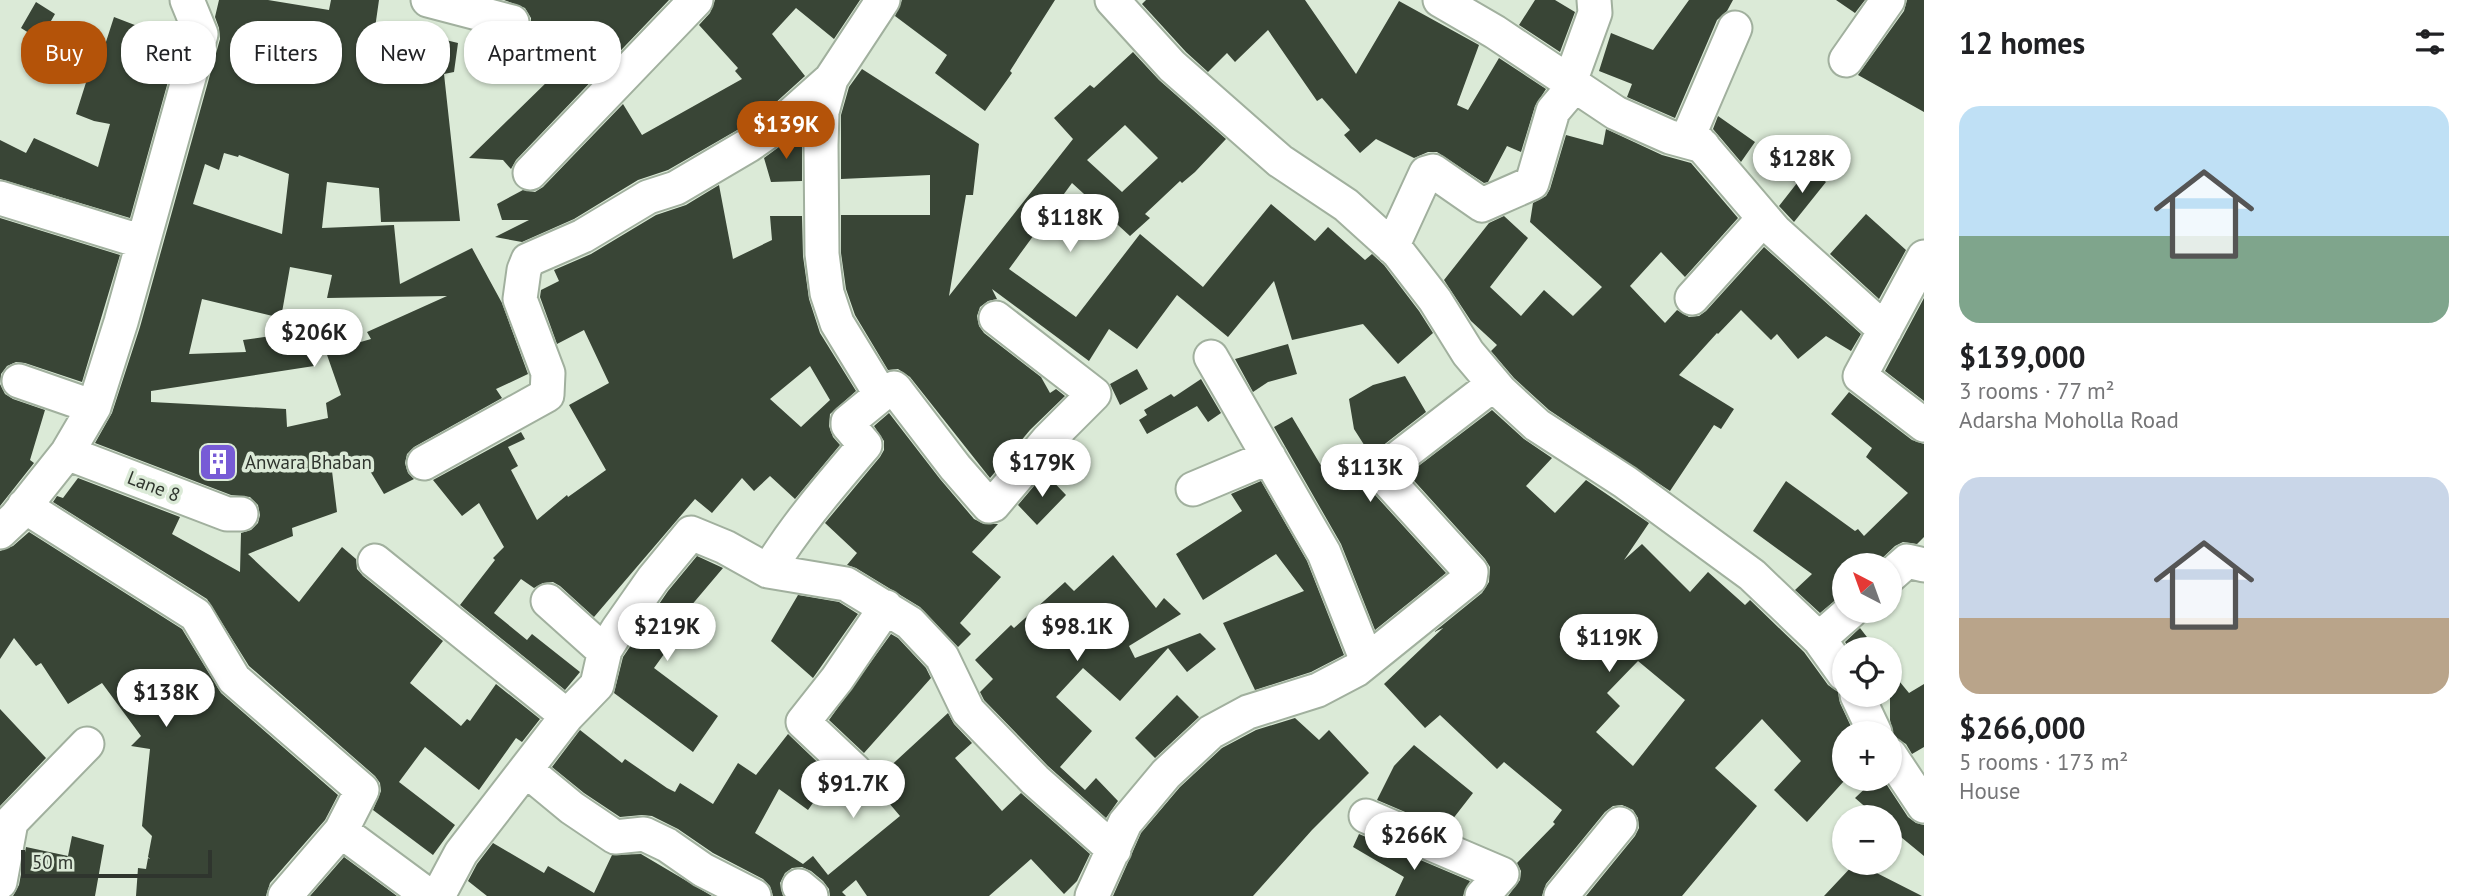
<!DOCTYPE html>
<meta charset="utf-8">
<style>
:root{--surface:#fff;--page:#f2f2f2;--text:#202124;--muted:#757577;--accent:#b45309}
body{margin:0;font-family:"PT Sans",sans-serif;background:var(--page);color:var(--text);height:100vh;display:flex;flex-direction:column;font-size:26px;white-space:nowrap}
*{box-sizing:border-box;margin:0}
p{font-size:23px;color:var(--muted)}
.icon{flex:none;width:38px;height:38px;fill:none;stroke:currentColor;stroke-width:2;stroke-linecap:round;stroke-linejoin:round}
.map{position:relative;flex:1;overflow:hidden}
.details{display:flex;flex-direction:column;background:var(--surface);width:560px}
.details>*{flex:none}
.banner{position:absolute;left:21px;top:21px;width:665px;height:63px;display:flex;gap:14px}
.needle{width:46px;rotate:319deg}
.controls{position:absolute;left:1832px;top:553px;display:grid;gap:14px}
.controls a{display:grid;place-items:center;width:70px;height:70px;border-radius:50%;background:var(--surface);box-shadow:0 2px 5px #0004;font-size:35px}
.scale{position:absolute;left:21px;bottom:18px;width:191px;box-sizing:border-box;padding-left:7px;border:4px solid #2f352e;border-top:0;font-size:19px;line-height:24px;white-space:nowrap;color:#2f352e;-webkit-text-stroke:5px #dbead7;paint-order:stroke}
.price{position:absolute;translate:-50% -60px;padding:0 16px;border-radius:24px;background:#fff;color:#222;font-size:23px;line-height:46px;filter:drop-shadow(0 2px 4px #0008)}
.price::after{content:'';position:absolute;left:50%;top:42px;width:21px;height:16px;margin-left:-10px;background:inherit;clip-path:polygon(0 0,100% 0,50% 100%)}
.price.current{background:var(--accent);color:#fff}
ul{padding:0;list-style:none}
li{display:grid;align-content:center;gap:14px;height:371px;padding:0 35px}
li span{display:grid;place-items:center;height:217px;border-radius:21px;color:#555}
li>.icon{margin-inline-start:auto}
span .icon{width:126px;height:126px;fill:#fffc;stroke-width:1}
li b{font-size:30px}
h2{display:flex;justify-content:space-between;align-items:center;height:84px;padding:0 35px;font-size:30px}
.pill{padding:0 24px;border-radius:28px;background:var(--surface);box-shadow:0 2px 5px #0004;font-size:24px;line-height:63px}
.pill.current{background:var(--accent);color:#fff}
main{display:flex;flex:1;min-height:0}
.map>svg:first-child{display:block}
.building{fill:#394536;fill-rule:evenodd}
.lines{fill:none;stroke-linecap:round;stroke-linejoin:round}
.minor-casing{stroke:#a1b09e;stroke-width:37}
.minor{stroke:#fff;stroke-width:33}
.labels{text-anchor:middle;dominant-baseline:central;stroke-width:7;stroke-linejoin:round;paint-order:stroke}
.poi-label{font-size:19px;fill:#2f352e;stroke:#dbead7;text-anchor:start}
.street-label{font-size:19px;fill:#2f352e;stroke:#dbead7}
</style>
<main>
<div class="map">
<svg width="1924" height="896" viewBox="0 0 1924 896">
<rect width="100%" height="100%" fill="#dbead7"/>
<path class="building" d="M219,0H268L329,10L331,0H379L373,42L412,53L417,33L458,43L454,72L444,74L460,221L381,222L379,188L327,182L322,228L394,225L400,284L472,248L502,303L528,374L496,389L502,398L414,447L407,454L405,463L408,473L414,479L384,494L361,456L332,471L337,512L292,528L293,536L248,554L299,602L342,547L356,559L357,569L363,576L443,641L410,683L461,726L467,719L470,721L496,684L540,719L522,742L516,738L479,790L425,747L399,782L455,825L433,855L373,810L381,791L380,783L375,776L249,666L207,599L53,502L57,496L63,498L78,478L180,517L172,534L240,572L241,533L251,530L258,523L260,515L258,505L250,497L231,495L95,443L112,413L140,327L220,39L219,28L215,17ZM224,153L238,157L239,155L289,174L282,234L193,204L205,164L219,170ZM290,267L332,275L327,298L447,296L367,332L371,339L326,352L341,395L326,403L328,418L287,427L286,409L151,402V391L314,366L306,331L243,340L246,352L189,354L202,299L281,318Z
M504,0H669L516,160L511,169L503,160L469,158L552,77L513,44L526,35L531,26V18L525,8Z
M715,0H860L834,39L796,8L772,34L805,76L773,105L739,129L668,170L638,180L574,219L522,242L495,237L529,220H502L497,204L523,190L535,192L543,187L623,104L642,135L742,79L735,71L738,68L699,25L710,13Z
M902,0H1055L1010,71L1012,73L985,111L935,73L947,55L895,16Z
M1146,0H1305L1356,74L1399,1L1479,45L1457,105L1468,110L1499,58L1546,89L1535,106L1521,152L1507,146L1488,182L1484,183L1437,152H1428L1414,158L1376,139L1360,153L1344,135L1350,130L1322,98L1317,101L1268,30L1235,62L1227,53L1208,72L1186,52L1142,4Z
M1535,0H1555L1575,12L1560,52L1519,25Z
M1689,0H1733L1727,11L1717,20L1675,118L1627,97L1632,84L1599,71L1611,33L1653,50Z
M1836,0H1865L1855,13Z
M1907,0H1924V112L1858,75L1904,11Z
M36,2L55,14L40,40L21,28Z
M114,17L179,42L130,218L0,179V140L26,153L34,138L98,167L110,124L94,121L76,114L89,73L95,76Z
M1133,52L1159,80L1226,139L1195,172L1182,183L1180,181L1145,214L1150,218L1130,236L1072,183L1009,269L1076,317L1140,234L1203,287L1271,204L1315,241L1328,227L1365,260L1372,254L1384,265L1419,311L1433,333L1398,364L1363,324L1292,340L1274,281L1228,337L1177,295L1137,349L1109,329L1089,361L992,289L997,299L988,301L980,307L977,316L979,326L984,333L1041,377L1050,393L1056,389L1065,396L1030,430L990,478L910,377L898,369L888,370L855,315L846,289L841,253V215H930V175L841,179V115L849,87L862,69L979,144L973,195H966L949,296L1073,139L1054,118L1090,85L1094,88ZM1125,125L1158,158L1122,192L1087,160Z
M1718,116L1755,142L1741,162L1713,129Z
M1606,129L1662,155L1691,163L1738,218L1685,277L1661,252L1630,286L1665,323L1677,310L1689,317L1699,316L1706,311L1764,247L1861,334L1851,351L1826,336L1798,359L1777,334L1771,340L1741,310L1718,334L1717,333L1679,375L1734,409L1721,429L1714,425L1670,491L1549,410L1514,378L1491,351L1497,345L1471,321L1444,280L1489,223L1504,216L1528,238L1490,287L1521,316L1544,290L1573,316L1602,287L1530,222L1533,203L1546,196L1550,189L1566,135L1603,145Z
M802,130V181L771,182L764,158Z
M1808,169L1826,182L1794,222L1779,206Z
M719,185L733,259L772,240L770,216H802L803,256L809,299L820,333L856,391L830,414L829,426L833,437L840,445L795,499L770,476L754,491L742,478L712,513L695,499L594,617L560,586L553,582L543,583L534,588L521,579L494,613L527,640L532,634L580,672L565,690L460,605L495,560L493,558L504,547L479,503L462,516L433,480L521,432L525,439L508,447L518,466L511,470L537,520L567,495L568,497L606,470L569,405L609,383L584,330L557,344L540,297L541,290L559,281L554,270L591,254L656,215L686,205ZM810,366L830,400L801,427L770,399Z
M1866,214L1906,250L1879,299L1830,254Z
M0,218L120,255L82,382L25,363L16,362L7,366L1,374L0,384L5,394L13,399L45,410L30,460L34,463L0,506Z
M1924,298V401L1885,371Z
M1288,344L1297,374L1268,382L1253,392L1235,359Z
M1137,369L1148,389L1120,405L1110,384Z
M1405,376L1426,412L1368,457L1362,466L1361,476L1366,485L1446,573L1375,630L1341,544L1274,427L1292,417L1329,479L1368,451L1354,429L1349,399L1373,385Z
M1201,379L1221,413L1208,422L1197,406L1147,434L1139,420L1147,415L1144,410L1171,394L1174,397Z
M1849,392L1912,440L1924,444V537L1917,544L1903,542L1895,546L1875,565H1844V593L1820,613L1795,590L1812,574L1753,531L1786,481L1855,531L1858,529L1864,536L1908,493L1866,457L1872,448L1831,414Z
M1492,410L1524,439L1552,458L1526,486L1555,513L1586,480L1649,523L1624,560L1642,544L1690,592L1708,572L1745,605L1750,600L1804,652L1828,685L1838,692L1840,703L1854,733H1844V781L1807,822L1774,790L1801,761L1762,719L1715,768L1757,806L1682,896H1586L1635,836L1639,828L1638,818L1633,810L1622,805L1613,806L1605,812L1546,884L1542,896H1508L1520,880L1521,871L1517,863L1555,824L1553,822L1562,810L1504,762L1497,769L1440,715L1425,728L1384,684L1443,628L1434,632L1482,593L1489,582L1490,567L1485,559L1408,474ZM1638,661L1685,700L1633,766L1596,732L1620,706L1607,693Z
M889,413L940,479L974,519L984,524H998L972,552L1001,577L960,623L971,634L958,647L920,607L856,568L847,565L857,553L825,523L880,457L884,450V441L874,426Z
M1045,473L1066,495L1037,525L1018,505Z
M1261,481L1307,561L1344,655L1311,672L1255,690L1223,623L1304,591L1276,554L1203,600L1176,554L1242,511L1231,494Z
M29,532L182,629L221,693L338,795L325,820L270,883L266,896H136L138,868L146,869L148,858L150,859L148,857L152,836L142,826L150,749L131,746L141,736L102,683L68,704L41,663L36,666L14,638L0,659V551L13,546Z
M1113,555L1156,608L1164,598L1181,614L1129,646L1135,658L1200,633L1216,649L1187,672L1168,648L1120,701L1083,668L1056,697L1092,731L1060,767L1085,790L1096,778L1118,801L1106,818L1048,766L984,700L980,692L993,679L975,660L1011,625L1014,628L1065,582L1074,591Z
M697,556L723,568L679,620L685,625L654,668L718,716L693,752L614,693L623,657L668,591Z
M798,595L839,602L858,614L813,678L771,641Z
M1860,628L1870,641L1860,649H1850L1845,642Z
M891,634L898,638L926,668L931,678L864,753L829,720Z
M1890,670L1909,693L1924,684V747L1912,754L1906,744L1894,737L1890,720Z
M1177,695L1199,717L1155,758L1135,738Z
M0,709L46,758L0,806Z
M948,713L954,724L972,743L955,758L1002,811L1021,793L1090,854L1077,881L1064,894L1031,859L989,896H867L856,880L842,892L846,896H830L829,889L823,881L811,871L802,867L792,868L785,873L780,883L783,896H773L770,886L763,879L713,853L678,829L652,816L642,815L620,817L584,793L552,767L580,730L622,763L625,759L667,788L675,792L680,783L713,804L738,763L756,775L788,734L832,776L808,810L779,789L755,833L803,864L813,856L828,875L900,816L872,783Z
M1295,718L1319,740L1329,730L1369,773L1312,830L1253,896H1113L1141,833L1180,787L1222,748L1256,730Z
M1414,745L1473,793L1445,829L1377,800L1394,766Z
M1875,779H1883L1908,817L1916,823L1924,825V856L1890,828V817H1877L1855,798Z
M1359,834L1470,881L1463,896H1395L1404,877L1353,847Z
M72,836L104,845L95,896H13L19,885L26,847L68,856Z
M493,843L544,873L548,866L594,893L612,855L641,854L712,896H487L468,881L477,864Z
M344,857L397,896H310Z
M1855,863H1857L1922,896H1824Z"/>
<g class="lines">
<defs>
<path id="minor" d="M428,0L512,22
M1112,0L1172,66L1280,161L1346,205L1398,252L1435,300L1468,353L1500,391L1537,425L1625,482L1752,575L1819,639L1844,674
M1440,0L1495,32L1616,113L1670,137L1703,146
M1735,28L1692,128V134L1775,231L1885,330
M1846,60L1888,0
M831,79L822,112L821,145L822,254L827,293L837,323L881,395L894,388L896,390L955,467L989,506L993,505L1048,440L1094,394L996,318
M1570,82L1595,13L1594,0
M530,173L696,0
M0,198L143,242
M1392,247L1426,173L1433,171L1482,205L1532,183L1553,111L1575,85
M1924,257L1860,376L1924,425
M1692,298L1764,218
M1211,357L1324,553L1367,661
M19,381L94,407
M67,453L227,514H241
M424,463L547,395L548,373L520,299L524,270L528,260L583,236L648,197L676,188L749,145L785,120L831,79L883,0
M1193,489L1269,457
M24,506L196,615L234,679L362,790L341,831L285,896
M0,532L16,517L67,453L94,407L121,322L201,34L187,0
M375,561L567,716
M768,571C796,525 830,486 865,445L848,425V422L881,395
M1890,576L1907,561L1924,565
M548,601L597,645L605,650
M1819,639L1851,611
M1857,695L1875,733
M1890,755L1924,806
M526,770L572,808L615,837L644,834L667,845L703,870L754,896
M855,771L803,722L837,679L886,607
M1366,816L1502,874L1482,896
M341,831L429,896
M0,882L11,822L87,744
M799,886L811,896
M438,896L461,853L567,716L597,685L605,650L618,629L653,579L691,533L725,547L768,571L846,584L910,623L942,657L968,711L1035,780L1114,850
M1092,896L1125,823L1166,774L1211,732L1248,712L1318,690L1356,670L1470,578L1471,572L1380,472L1494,384
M1561,896L1620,824"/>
</defs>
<use href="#minor" class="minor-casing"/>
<use href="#minor" class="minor"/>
</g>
<defs>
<symbol id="building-square" viewBox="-11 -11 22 22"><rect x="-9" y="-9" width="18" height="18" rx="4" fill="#775bd6" stroke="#dbead7"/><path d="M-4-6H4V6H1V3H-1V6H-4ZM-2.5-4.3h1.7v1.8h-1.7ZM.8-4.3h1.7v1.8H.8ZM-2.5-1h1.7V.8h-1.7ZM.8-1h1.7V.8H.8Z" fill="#fff"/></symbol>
</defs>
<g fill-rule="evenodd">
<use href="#building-square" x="196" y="440" width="44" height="44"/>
</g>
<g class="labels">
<g class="poi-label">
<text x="245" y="462">Anwara Bhaban</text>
</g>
<g class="street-label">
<text transform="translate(154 486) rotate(21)">Lane 8</text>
</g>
</g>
</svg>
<div class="controls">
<a><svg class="needle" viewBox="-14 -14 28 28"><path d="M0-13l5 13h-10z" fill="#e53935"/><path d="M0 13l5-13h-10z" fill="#757577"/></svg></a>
<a><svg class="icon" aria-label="locate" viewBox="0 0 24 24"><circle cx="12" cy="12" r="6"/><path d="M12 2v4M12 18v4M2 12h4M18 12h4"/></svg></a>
<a>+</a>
<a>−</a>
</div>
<div class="scale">50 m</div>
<b class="price current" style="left:786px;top:161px">$139K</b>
<b class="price" style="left:1802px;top:195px">$128K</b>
<b class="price" style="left:1070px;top:254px">$118K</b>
<b class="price" style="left:314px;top:369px">$206K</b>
<b class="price" style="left:1042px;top:499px">$179K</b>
<b class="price" style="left:1370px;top:504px">$113K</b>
<b class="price" style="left:667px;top:663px">$219K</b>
<b class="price" style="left:1077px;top:663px">$98.1K</b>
<b class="price" style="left:1609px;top:674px">$119K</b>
<b class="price" style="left:166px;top:729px">$138K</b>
<b class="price" style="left:853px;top:820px">$91.7K</b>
<b class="price" style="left:1414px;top:872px">$266K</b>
<div class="banner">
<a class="pill current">Buy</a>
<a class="pill">Rent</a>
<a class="pill">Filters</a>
<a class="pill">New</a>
<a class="pill">Apartment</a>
</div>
</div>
<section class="details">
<h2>12 homes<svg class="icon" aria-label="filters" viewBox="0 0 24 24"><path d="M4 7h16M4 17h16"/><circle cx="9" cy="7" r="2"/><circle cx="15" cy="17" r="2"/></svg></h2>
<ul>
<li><span style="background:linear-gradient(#bfe0f5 60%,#7fa58c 0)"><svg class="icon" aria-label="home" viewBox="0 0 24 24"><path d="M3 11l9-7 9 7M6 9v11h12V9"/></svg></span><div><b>$139,000</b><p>3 rooms · 77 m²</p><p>Adarsha Moholla Road</p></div></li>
<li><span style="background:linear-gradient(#c9d6e8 65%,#b9a48a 0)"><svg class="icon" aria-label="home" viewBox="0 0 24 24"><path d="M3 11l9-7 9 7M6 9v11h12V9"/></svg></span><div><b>$266,000</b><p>5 rooms · 173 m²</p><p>House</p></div></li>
</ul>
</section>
</main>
